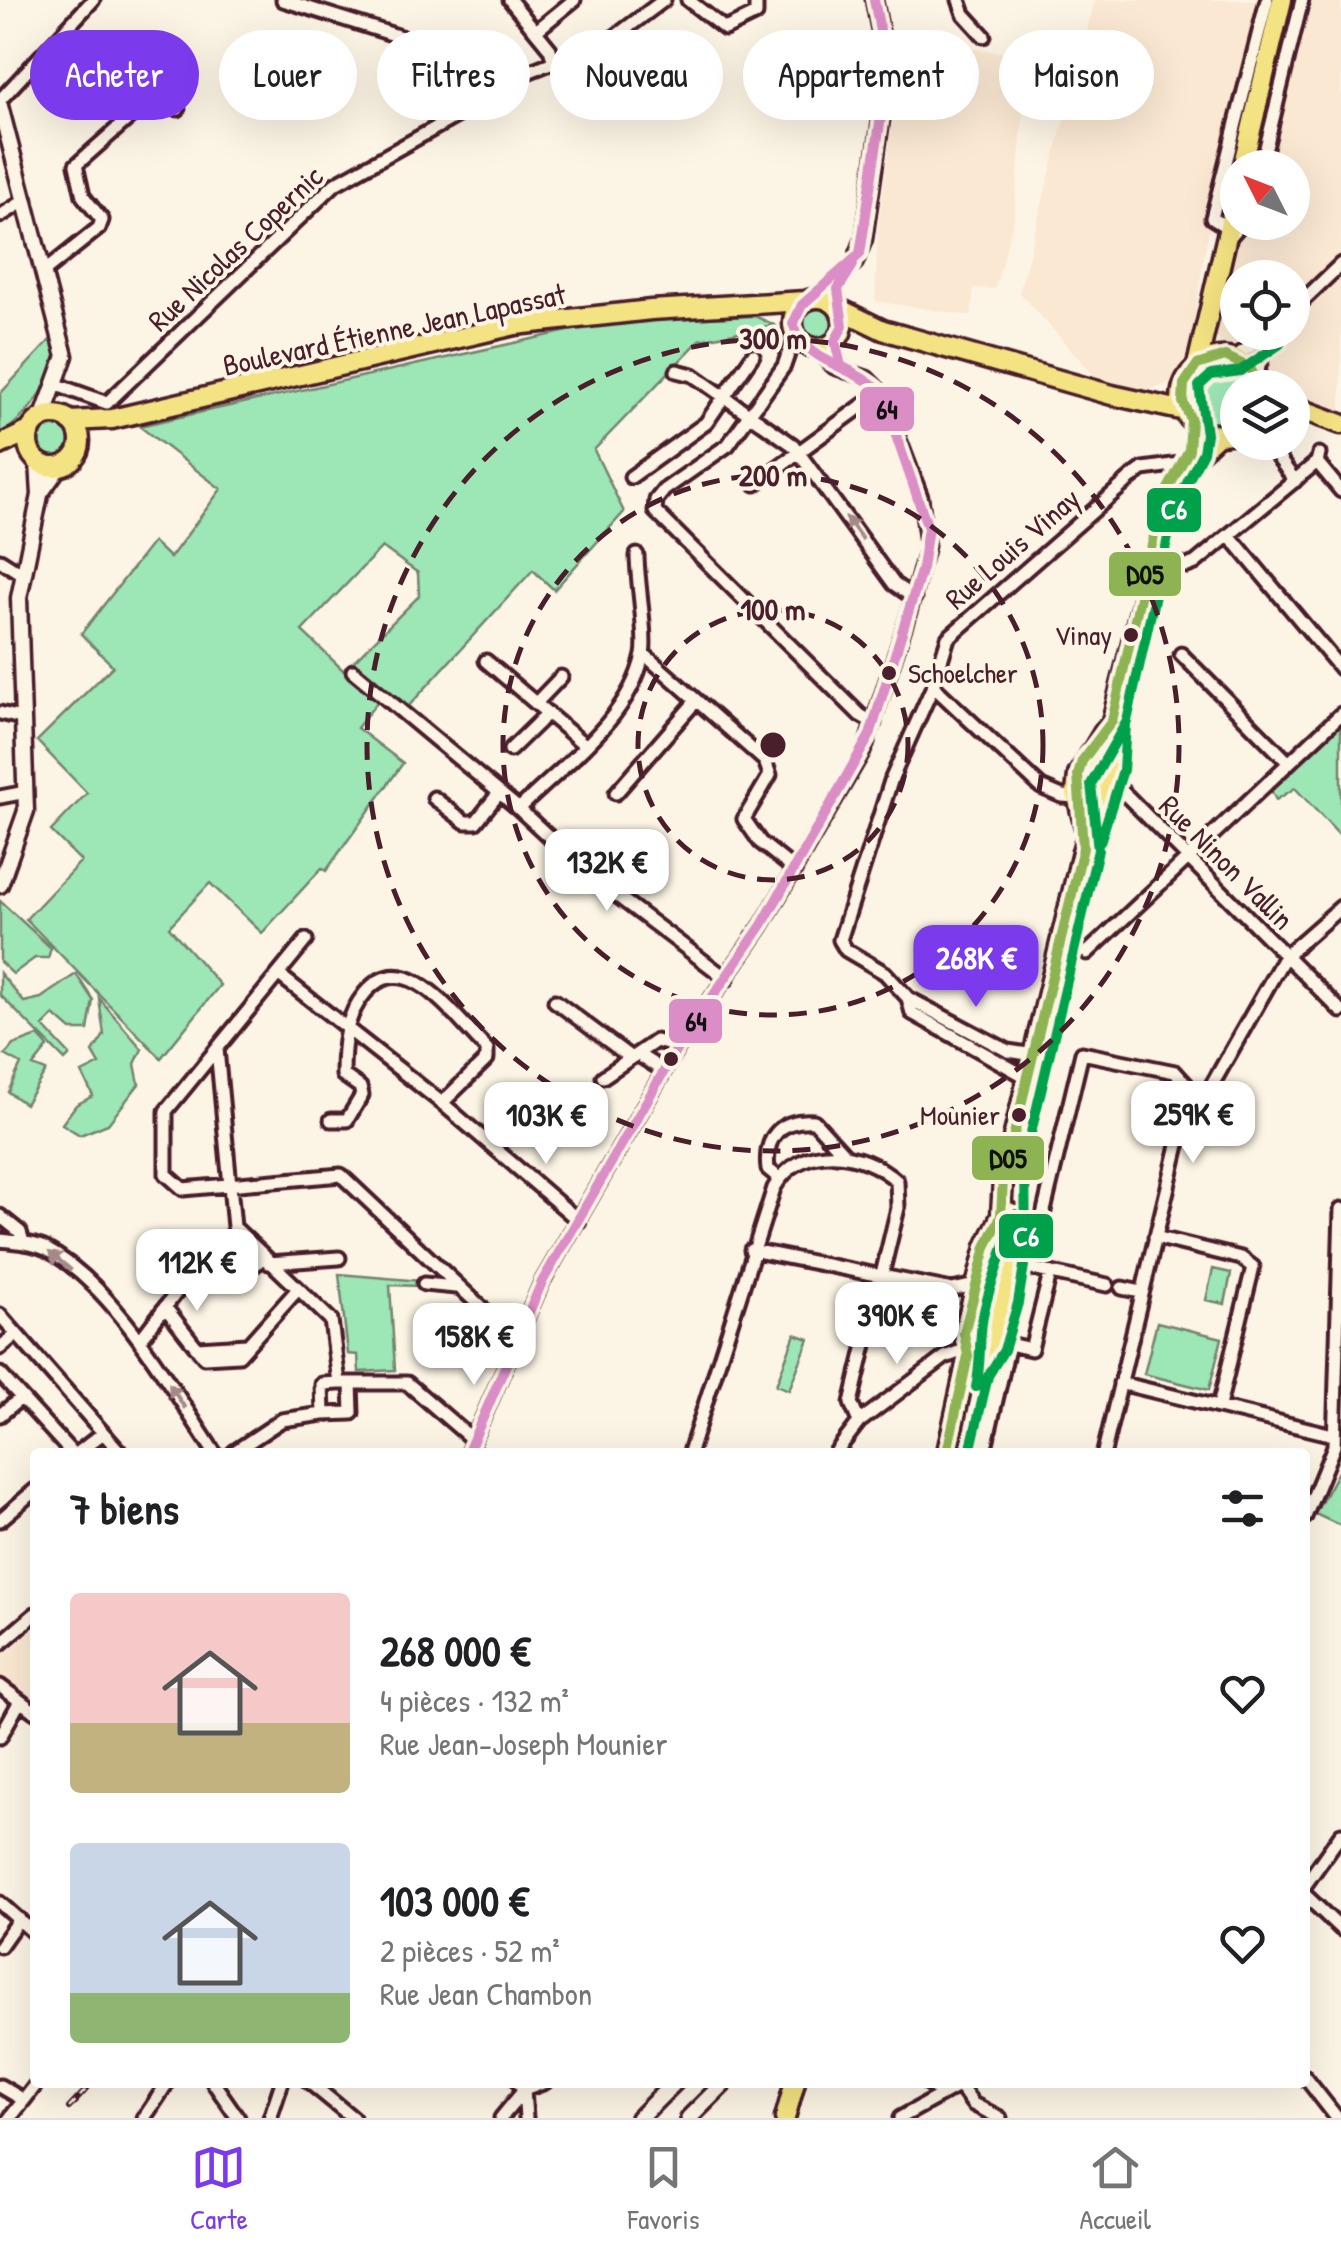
<!DOCTYPE html>
<html lang="fr">
<meta charset="utf-8">
<style>
:root{--surface:#fff;--page:#f6f6f6;--text:#202124;--muted:#757577;--line:#e0e0e0;--accent:#7c3aed}
body{margin:0;font-family:"Patrick Hand",sans-serif;background:var(--page);color:var(--text);height:100vh;display:flex;flex-direction:column;font-size:38px;white-space:nowrap}
*{box-sizing:border-box;margin:0}
p{font-size:32px;color:var(--muted)}
.icon{flex:none;width:55px;height:55px;fill:none;stroke:currentColor;stroke-width:2;stroke-linecap:round;stroke-linejoin:round}
.map{position:relative;flex:1;overflow:hidden}
.sheet{position:absolute;left:30px;top:1448px;width:1280px;height:640px;display:flex;flex-direction:column;background:var(--surface);border-radius:10px;box-shadow:0 10px 40px #0002}
.sheet>*{flex:none}
.banner{position:absolute;left:30px;top:30px;width:1282px;height:90px;display:flex;gap:20px}
.needle{width:65px;rotate:312deg}
.controls{position:absolute;left:1220px;top:150px;display:grid;gap:20px}
.controls a{display:grid;place-items:center;width:90px;height:90px;border-radius:50%;background:var(--surface);box-shadow:0 10px 40px #0002;font-size:50px}
.price{position:absolute;translate:-50% -85px;padding:0 22px;border-radius:20px;background:#fff;color:#222;font-size:32px;line-height:65px;filter:drop-shadow(0 2px 5px #0008)}
.price::after{content:'';position:absolute;left:50%;top:60px;width:30px;height:22px;margin-left:-15px;background:inherit;clip-path:polygon(0 0,100% 0,50% 100%)}
.price.active{background:var(--accent);color:#fff}
ul{padding:0;list-style:none}
li{display:flex;align-items:center;gap:30px;height:250px;padding:0 40px}
li span{display:grid;place-items:center;flex:none;width:280px;height:200px;border-radius:10px;color:#555}
li>.icon{margin-inline-start:auto}
span .icon{width:120px;height:120px;fill:#fffc;stroke-width:1}
li b{font-size:42px}
h2{display:flex;justify-content:space-between;align-items:center;height:120px;padding:0 40px;font-size:42px}
.pill{padding:0 35px;border-radius:45px;background:var(--surface);box-shadow:0 10px 40px #0002;font-size:35px;line-height:90px}
.pill.active{background:var(--accent);color:#fff}
.tab-bar{display:flex;justify-content:space-around;align-items:center;height:140px;border-top:2px solid var(--line);background:var(--surface);font-size:28px;color:var(--muted)}
.tab-bar a{display:grid;justify-items:center;gap:5px}
.tab-bar .active{color:var(--accent)}
.map>svg:first-child{display:block}
.built{fill:#fae8d2;fill-rule:evenodd}
.green{fill:#9de6b5;stroke:#748270;stroke-width:2.5;fill-rule:evenodd}
.lines{fill:none;stroke-linecap:round;stroke-linejoin:round}
.minor-casing{stroke:#4a1f2b;stroke-width:19}
.tertiary-casing{stroke:#4a1f2b;stroke-width:21}
.secondary-casing{stroke:#4a1f2b;stroke-width:22}
.primary-casing{stroke:#4a1f2b;stroke-width:25}
.minor{stroke:#fcf5e5;stroke-width:11}
.tertiary{stroke:#fcf5e5;stroke-width:14}
.secondary{stroke:#fcf5e5;stroke-width:15}
.primary{stroke:#f4e382;stroke-width:18}
.rail-casing{stroke:#4a1f2b;stroke-width:6}
.rail{stroke:#fcf5e5;stroke-width:2.5;stroke-dasharray:8;stroke-linecap:butt}
.bus-1-casing{stroke:#fcf5e5;stroke-width:18}
.bus-2-casing{stroke:#fcf5e5;stroke-width:18}
.bus-3-casing{stroke:#fcf5e5;stroke-width:18}
.bus-1{stroke:#db8dc5;stroke-width:10}
.bus-2{stroke:#8db352;stroke-width:10}
.bus-3{stroke:#00a14b;stroke-width:10}
.oneway{fill:#a38a88}
.ring{fill:none;stroke:#4a1f2b;stroke-width:5;stroke-dasharray:18 12}
.bus-dot{fill:#4a1f2b;stroke:#fcf5e5;stroke-width:4}
.labels{text-anchor:middle;dominant-baseline:central;stroke-width:8;stroke-linejoin:round;paint-order:stroke}
.bus-label{font-size:28px;fill:#4a1f2b;stroke:#fcf5e5;text-anchor:end}
.street-label{font-size:30px;fill:#4a1f2b;stroke:#fcf5e5}
.centre{fill:#4a1f2b;stroke:#fcf5e5;stroke-width:5}
.ring-label{font-size:30px;text-anchor:middle;font-weight:bold;fill:#4a1f2b;stroke:#fcf5e5;stroke-width:8;stroke-linejoin:round;paint-order:stroke}
.line-badge{stroke:#fcf5e5;stroke-width:4}
.badge-label{font-size:28px;text-anchor:middle;font-weight:bold;fill:#fff}
.pale-badge-label{font-size:28px;text-anchor:middle;font-weight:bold;fill:#111}
</style>
<div class="map">
<svg width="1341" height="2118" viewBox="0 0 1341 2118">
<rect width="100%" height="100%" fill="#fcf5e5"/>
<filter id="ink" filterUnits="userSpaceOnUse"><feTurbulence type="fractalNoise" baseFrequency=".01" numOctaves="2"/><feDisplacementMap in="SourceGraphic" scale="20" xChannelSelector="R" yChannelSelector="G"/><feConvolveMatrix kernelMatrix="1 2 1 2 8 2 1 2 1" color-interpolation-filters="sRGB"/></filter>
<g filter="url(#ink)">
<path class="built" d="M1095,0H1263L1210,220L1187,362L1172,382L1145,391L1102,384L1019,292Z
M1300,0H1341V414L1293,398L1292,388L1271,387L1264,371L1266,358L1250,345L1229,352L1215,336L1242,223L1292,222V168L1257,167ZM1238,278H1292V332H1238Z
M927,43L1006,53L1026,79L1014,219L995,289L974,288L971,316L875,301L878,227L903,48Z
M35,1628V1705L0,1679V1658Z"/>
<path class="green" d="M802 323a16 16 0 1 1 32 0a16 16 0 1 1-32 0Z
M755,316L774,325L700,340L594,450L624,512L554,590L533,570L406,709L385,692L357,728L403,763L326,871L322,868L262,933L210,883L169,927L220,985L161,1058L26,919L81,861L51,831L87,793L37,741L113,666L81,634L153,542L170,558L221,489L139,426L613,321ZM382,547L418,573L419,596L344,671L302,631Z
M50,340L55,345C59,378 27,418 0,434V394Z
M1216,368L1234,370L1250,387L1238,388L1237,421L1209,423L1193,403L1199,379Z
M35 442a19 19 0 1 1 38 0a19 19 0 1 1-38 0Z
M1341,723V837L1295,788L1276,800L1271,790Z
M0,901L51,948L48,958H35L13,974L0,962Z
M0,973L24,1002L41,998L76,974L93,1000L88,1030H71L54,1015L43,1026L70,1055L65,1060L0,995Z
M99,998L142,1049L135,1064L139,1084L108,1124L80,1135L62,1124L76,1105L93,1096L82,1073L100,1064L93,1052L104,1035Z
M38,1036L48,1047L33,1066L46,1071L25,1104L8,1092L21,1064L5,1055L13,1045Z
M1213,1269L1231,1273L1225,1304L1206,1300Z
M339,1274L422,1281L418,1286L390,1285L395,1370L359,1372L358,1355L348,1354Z
M1157,1322L1222,1338L1209,1390L1144,1374Z
M795,1334L809,1339L789,1390L776,1385Z
M1341,1466V1526L1315,1514Z"/>
<g class="lines">
<defs>
<path id="minor" d="M283,0L401,37L464,112
M510,0L550,49L554,63
M688,0L725,29L756,14V0
M959,0L964,14L984,36
M536,31L574,0
M0,100L93,0
M1261,168L1302,0
M0,216L26,200
M1228,228L1212,218L1267,0
M1227,240L1243,222
M45,271L99,228L102,220L83,196L76,165L137,111L171,102L178,109
M1292,311L1341,264
M795,334L784,366L728,445L664,490L656,500L655,511L860,715L874,723
M835,341L837,360L845,371
M1233,358L1272,332
M677,371L693,375L793,445L894,584L914,598
M1256,376L1268,338
M57,385L107,403L335,184L464,112L515,77L612,39L664,0
M1267,442L1295,481
M1319,454L1317,462L1341,491
M631,477L706,423L753,355
M755,484L881,392
M1229,535L1341,669
M1155,558L1187,566L1195,563L1317,462
M0,560L22,574
M644,654L765,761L770,775L744,819L760,842L795,870
M1181,654L1288,762
M486,661L586,746
M353,671L519,809L591,876L727,979
M933,686L892,778L840,940L846,950L885,973L908,998L1008,1051L1034,1055
M537,702L561,677
M0,713L21,718
M510,750L548,713
M1106,775L1341,1011
M616,793L695,702
M0,797L26,792
M1076,797L1062,796L1041,787L933,686L948,638L1132,477L1143,469L1180,464
M434,798L465,822H476L499,793
M519,809C563,765 629,720 643,655C647,636 637,580 637,555
M306,940L166,1111V1174L183,1189L341,1175L517,1341
M1087,953L1341,714
M278,974L442,1103L579,1221
M908,998L912,1013L1028,1078
M555,1001L631,1058
M217,1049L234,1227L331,1320L339,1383
M637,1054L664,1071
M603,1077L656,1041L678,1047
M331,1120H347L362,1095L360,1087L343,1075C343,1045 345,1017 365,993C407,943 456,1020 487,1049V1059L442,1103
M779,1178L768,1169C764,1136 781,1119 814,1121L844,1154
M0,1216L20,1232L23,1242
M1155,1237L1241,1258L1253,1267L1219,1406
M0,1240C15,1242 32,1242 46,1249C114,1285 172,1389 214,1452
M751,1250L952,1290L975,1285
M269,1263L339,1258
M1010,1264L1107,1285
M1030,1269L1082,1053L1175,1072L1204,1104
M424,1284L456,1287
M1122,1288L1141,1292
M165,1307L204,1357L239,1355L298,1289
M0,1315L120,1452
M140,1340L192,1272L256,1264L263,1257
M0,1348L16,1334
M198,1348L247,1345
M0,1374L71,1452
M339,1383H351L352,1413L323,1414L322,1384Z
M351,1383H407L473,1440
M1120,1383L1333,1435
M0,1415L21,1398
M79,1452L103,1433
M234,1452L282,1420L323,1414
M468,1452L542,1282L678,1047L762,925L865,748L910,609L927,546L921,497L881,392L867,378L834,367L813,348
M690,1452L774,1188C800,1141 862,1149 897,1181L898,1208L851,1403L859,1422
M836,1452L859,1422L945,1357L964,1350
M984,1452L1009,1344L1031,1349L1050,1274
M1104,1452L1178,1145L1285,956L1341,907
M1305,1517L1334,1446L1341,1209
M0,1520L35,1490
M0,1644L35,1614
M0,1686L35,1712
M0,1737L20,1701
M1305,1885L1341,1834
M1305,1895L1341,1929
M0,1903L35,1934
M0,1946L19,1919
M1305,2077L1337,2118
M213,2082L238,2118
M309,2082L353,2118
M518,2082L524,2090L526,2118
M926,2082L943,2094
M959,2085L973,2104L1000,2118
M0,2086L24,2100
M10,2118L38,2082
M144,2118L168,2082
M270,2118L282,2082
M501,2118L524,2090L545,2082
M900,2118L965,2082"/>
<path id="tertiary" d="M0,106L65,356L42,419
M815,297L855,262L864,239L888,71L874,0
M40,494L60,466
M0,885L26,811L19,598L40,495L38,461"/>
<path id="secondary" d="M639,2118L675,2082
M689,2118L725,2082"/>
<path id="primary" d="M1242,168L1282,0
M793 323a25 25 0 1 1 50 0a25 25 0 1 1-50 0Z
M840,309L883,330L1112,395L1185,411
M1197,365L1238,188
M1292,406L1341,424
M28 441a26 26 0 1 1 52 0a26 26 0 1 1-52 0Z
M70,421L112,419L515,325L651,310L805,301
M1238,432C1221,437 1205,436 1193,423C1150,378 1238,320 1260,388
M0,445L31,430
M1085,828L1076,792L1078,775L1105,730
M972,1377C977,1358 990,1347 996,1328C1008,1288 1007,1252 1009,1212
M947,1452L968,1356L964,1333L986,1247L1001,1216L1003,1180L1083,848L1106,775L1112,721L1168,500L1189,462L1218,435
M785,2118L795,2082"/>
</defs>
<use href="#minor" class="minor-casing"/>
<use href="#tertiary" class="tertiary-casing"/>
<use href="#secondary" class="secondary-casing"/>
<use href="#primary" class="primary-casing"/>
<use href="#minor" class="minor"/>
<use href="#tertiary" class="tertiary"/>
<use href="#secondary" class="secondary"/>
<use href="#primary" class="primary"/>
<defs>
<path id="rail" d="M69,2108L93,2082"/>
</defs>
<use href="#rail" class="rail-casing"/>
<use href="#rail" class="rail"/>
<defs>
<path id="bus-1" d="M853,265L838,289L843,326L835,341L841,366L854,373
M468,1452L542,1282L678,1047L762,925L870,735L922,568L928,528L881,392C854,365 807,365 793,324L802,305L860,254L888,71L874,0"/>
<path id="bus-2" d="M947,1452L968,1356L964,1333L986,1247L1001,1216L1003,1180L1083,848L1078,775L1082,761L1112,721L1162,500L1189,450L1191,420L1183,402L1184,384L1197,365L1225,356L1250,368L1260,388"/>
<path id="bus-3" d="M1100,842L1123,770L1126,725
M976,1387C982,1360 978,1337 984,1311C992,1278 1005,1246 1015,1214
M970,1452L988,1376L1004,1350L1018,1303L1026,1253L1025,1158L1098,850L1091,784L1127,721L1175,506L1203,452L1206,434L1199,386L1211,375L1240,371L1280,344"/>
</defs>
<use href="#bus-1" class="bus-1-casing"/>
<use href="#bus-2" class="bus-2-casing"/>
<use href="#bus-3" class="bus-3-casing"/>
<use href="#bus-1" class="bus-1"/>
<use href="#bus-2" class="bus-2"/>
<use href="#bus-3" class="bus-3"/>
</g>
<defs><path id="oneway-solid" d="M-6-.8H1V-3.2L6.5 0L1 3.2V.8H-6Z" transform="scale(2.5)"/></defs>
<g class="oneway">
<use href="#oneway-solid" transform="translate(854 528) rotate(-126)"/>
<use href="#oneway-solid" transform="translate(60 1261) rotate(-141)"/>
<use href="#oneway-solid" transform="translate(177 1396) rotate(-123)"/>
</g>
</g>
<g class="ring">
<circle cx="773" cy="745" r="135"/>
<circle cx="773" cy="745" r="270"/>
<circle cx="773" cy="745" r="406"/>
</g>
<g class="bus-dot">
<circle cx="1131" cy="635" r="9"/>
<circle cx="889" cy="673" r="9"/>
<circle cx="671" cy="1059" r="9"/>
<circle cx="1019" cy="1115" r="9"/>
</g>
<g class="labels">
<g class="bus-label">
<text x="1112" y="635">Vinay</text>
<text x="908" y="673" text-anchor="start">Schoelcher</text>
<text x="1000" y="1115">Mounier</text>
</g>
<g class="street-label">
<text transform="translate(235 248) rotate(-43)">Rue Nicolas Copernic</text>
<text transform="translate(394 329) rotate(-12)">Boulevard Étienne Jean Lapassat</text>
<text transform="translate(1012 548) rotate(-41)">Rue Louis Vinay</text>
<text transform="translate(1227 862) rotate(45)">Rue Ninon Vallin</text>
</g>
</g>
<circle cx="773" cy="745" r="15" class="centre"/>
<g class="ring-label">
<text x="773" y="349">300 m</text>
<text x="773" y="486">200 m</text>
<text x="773" y="620">100 m</text>
</g>
<g class="line-badge">
<rect x="858" y="385" width="58" height="48" rx="10" fill="#db8dc5"/>
<rect x="1145" y="486" width="58" height="48" rx="10" fill="#00a14b"/>
<rect x="1107" y="550" width="76" height="48" rx="10" fill="#8db352"/>
<rect x="667" y="997" width="57" height="48" rx="10" fill="#db8dc5"/>
<rect x="970" y="1134" width="76" height="48" rx="10" fill="#8db352"/>
<rect x="997" y="1212" width="58" height="48" rx="10" fill="#00a14b"/>
</g>
<g class="badge-label">
<text x="1174" y="519">C6</text>
<text x="1026" y="1246">C6</text>
</g>
<g class="pale-badge-label">
<text x="887" y="419">64</text>
<text x="1145" y="584">D05</text>
<text x="696" y="1031">64</text>
<text x="1008" y="1168">D05</text>
</g>
</svg>
<div class="controls">
<a><svg class="needle" viewBox="-14 -14 28 28"><path d="M0-13l5 13h-10z" fill="#e53935"/><path d="M0 13l5-13h-10z" fill="#757577"/></svg></a>
<a><svg class="icon" aria-label="locate" viewBox="0 0 24 24"><circle cx="12" cy="12" r="6"/><path d="M12 2v4M12 18v4M2 12h4M18 12h4"/></svg></a>
<a><svg class="icon" aria-label="layers" viewBox="0 0 24 24"><path d="M12 4l9 5-9 5-9-5zM3 14l9 5 9-5"/></svg></a>
</div>
<b class="price" style="left:607px;top:914px">132K €</b>
<b class="price active" style="left:976px;top:1010px">268K €</b>
<b class="price" style="left:1193px;top:1166px">259K €</b>
<b class="price" style="left:546px;top:1167px">103K €</b>
<b class="price" style="left:197px;top:1314px">112K €</b>
<b class="price" style="left:897px;top:1367px">390K €</b>
<b class="price" style="left:474px;top:1388px">158K €</b>
<div class="banner">
<a class="pill active">Acheter</a>
<a class="pill">Louer</a>
<a class="pill">Filtres</a>
<a class="pill">Nouveau</a>
<a class="pill">Appartement</a>
<a class="pill">Maison</a>
</div>
<section class="sheet">
<h2>7 biens<svg class="icon" aria-label="filters" viewBox="0 0 24 24"><path d="M4 7h16M4 17h16"/><circle cx="9" cy="7" r="2"/><circle cx="15" cy="17" r="2"/></svg></h2>
<ul>
<li><span style="background:linear-gradient(#f6c9c9 65%,#c2b280 0)"><svg class="icon" aria-label="home" viewBox="0 0 24 24"><path d="M3 11l9-7 9 7M6 9v11h12V9"/></svg></span><div><b>268 000 €</b><p>4 pièces · 132 m²</p><p>Rue Jean-Joseph Mounier</p></div><svg class="icon" aria-label="heart" viewBox="0 0 24 24"><path d="M12 20l-8-8c-3-5 5-10 8-4 3-6 11-1 8 4z"/></svg></li>
<li><span style="background:linear-gradient(#c9d6e8 75%,#8fb573 0)"><svg class="icon" aria-label="home" viewBox="0 0 24 24"><path d="M3 11l9-7 9 7M6 9v11h12V9"/></svg></span><div><b>103 000 €</b><p>2 pièces · 52 m²</p><p>Rue Jean Chambon</p></div><svg class="icon" aria-label="heart" viewBox="0 0 24 24"><path d="M12 20l-8-8c-3-5 5-10 8-4 3-6 11-1 8 4z"/></svg></li>
</ul>
</section>
</div>
<nav class="tab-bar">
<a class="active"><svg class="icon" aria-label="map" viewBox="0 0 24 24"><path d="M3 6l6-2 6 2 6-2v14l-6 2-6-2-6 2zM9 4v14M15 6v14"/></svg>Carte</a>
<a><svg class="icon" aria-label="saved" viewBox="0 0 24 24"><path d="M7 4h10v16l-5-4-5 4z"/></svg>Favoris</a>
<a><svg class="icon" aria-label="home" viewBox="0 0 24 24"><path d="M3 11l9-7 9 7M6 9v11h12V9"/></svg>Accueil</a>
</nav>
